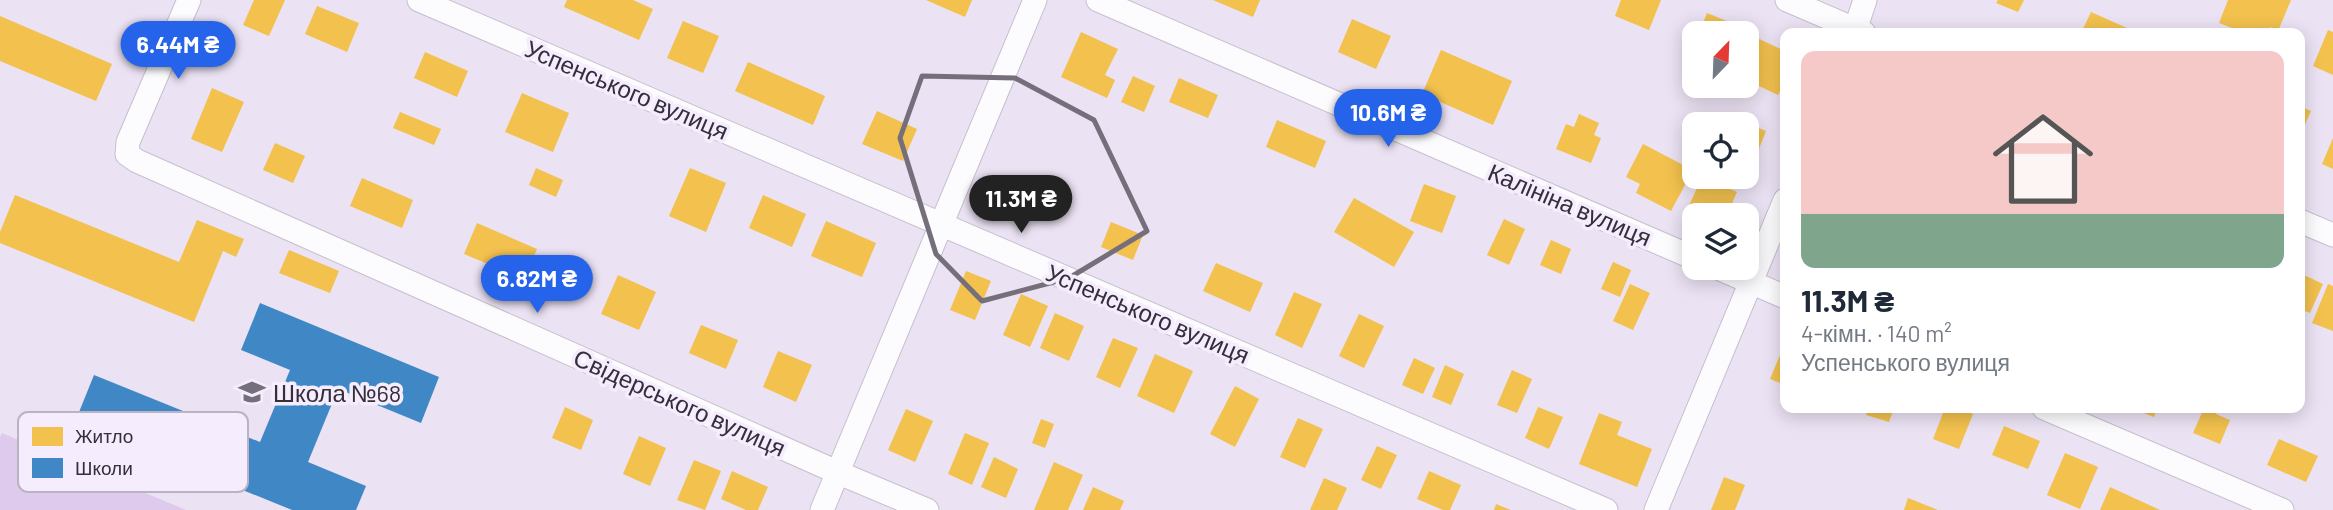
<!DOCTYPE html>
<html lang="uk">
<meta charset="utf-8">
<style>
:root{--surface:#fff;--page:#f6f6f7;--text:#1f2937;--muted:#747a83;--accent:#2563eb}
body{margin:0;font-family:Barlow,sans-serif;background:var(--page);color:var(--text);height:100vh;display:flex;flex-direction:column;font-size:26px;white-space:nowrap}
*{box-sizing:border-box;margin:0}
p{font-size:23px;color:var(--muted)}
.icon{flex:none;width:38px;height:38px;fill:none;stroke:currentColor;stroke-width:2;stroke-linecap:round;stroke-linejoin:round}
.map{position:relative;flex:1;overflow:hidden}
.panel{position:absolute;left:1780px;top:28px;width:525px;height:385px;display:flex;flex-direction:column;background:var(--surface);border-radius:14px;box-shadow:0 4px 18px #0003}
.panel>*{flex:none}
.needle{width:46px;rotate:23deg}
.controls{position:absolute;left:1682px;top:21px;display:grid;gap:14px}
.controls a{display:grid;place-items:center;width:77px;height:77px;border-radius:14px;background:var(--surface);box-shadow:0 4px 18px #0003;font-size:35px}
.price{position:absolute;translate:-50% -60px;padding:0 16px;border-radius:24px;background:var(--accent);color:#fff;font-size:23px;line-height:46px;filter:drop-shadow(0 2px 4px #0008)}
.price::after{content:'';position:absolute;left:50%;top:42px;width:21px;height:16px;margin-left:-10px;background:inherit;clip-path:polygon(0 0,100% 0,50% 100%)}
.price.current{background:#222;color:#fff}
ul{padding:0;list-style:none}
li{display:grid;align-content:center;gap:14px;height:371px;padding:0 21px}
li span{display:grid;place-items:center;height:217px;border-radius:14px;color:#555}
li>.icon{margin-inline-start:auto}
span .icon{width:126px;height:126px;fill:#fffc;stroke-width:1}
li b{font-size:30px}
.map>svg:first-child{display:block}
.green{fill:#ddcaed}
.homes{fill:#f2c14e}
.schools{fill:#3f88c5}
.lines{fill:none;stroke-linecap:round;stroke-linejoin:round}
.minor-casing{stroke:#c6bfcd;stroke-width:25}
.minor{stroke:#fcfbfd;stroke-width:23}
.marked{fill:none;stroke:#756e7b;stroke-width:5;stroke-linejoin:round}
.labels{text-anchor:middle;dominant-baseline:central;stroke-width:7;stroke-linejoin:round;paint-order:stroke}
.street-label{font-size:24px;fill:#352f3a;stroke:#f5ecfe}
.poi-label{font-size:24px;fill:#352f3a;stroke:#f5ecfe;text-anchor:start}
.key{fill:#f5ecfe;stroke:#bbb3c3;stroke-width:2}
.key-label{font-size:19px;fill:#352f3a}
</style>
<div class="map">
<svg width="2333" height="510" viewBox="0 0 2333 510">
<rect width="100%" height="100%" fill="#ebe2f3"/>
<path class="green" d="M2,433L186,510H0V437Z"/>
<path class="homes" d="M254,0H285L269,36L243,25Z
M567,0H633L653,9L639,40L564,7Z
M926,0H972L965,17Z
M1213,0H1260L1253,17Z
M1621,0H1661L1649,30L1615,16Z
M1998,0H2024L2018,12L1996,3Z
M2228,0H2291L2278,31L2270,27L2267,33H2245L2219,23Z
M317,6L359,23L347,52L305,34Z
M2091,12L2127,28L2125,33H2081Z
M1707,13L1739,26L1736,33H1699Z
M0,16L112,64L96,101L0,61Z
M1352,19L1391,36L1376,69L1338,52Z
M683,21L719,36L703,73L667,58Z
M2328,30L2333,32V75L2313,66Z
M1081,32L1118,49L1105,75L1115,80L1107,98L1061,77Z
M1755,37L1785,51V81L1778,95L1746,80V56Z
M1441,50L1512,81L1493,125L1422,94Z
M425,52L468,71L457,97L414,78Z
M748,62L825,96L813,125L735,91Z
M1133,76L1155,86L1144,112L1121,102Z
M1179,78L1218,95L1208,118L1169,102Z
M212,88L244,102L222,152L191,139Z
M522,93L569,113L553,152L505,132Z
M2300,106L2311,111L2300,136Z
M877,111L917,129L903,161L862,144Z
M400,112L441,129L434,145L393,128Z
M1579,114L1599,123L1594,135L1601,138L1591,163L1556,149L1566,124L1574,127Z
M1736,119L1766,131L1751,169L1746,168V124H1734Z
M1277,120L1326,141L1315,168L1266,147Z
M2333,138V169L2322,164Z
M275,143L305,156L293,183L263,170Z
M1643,144L1693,170L1671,211L1636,193L1640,184L1626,177Z
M536,168L563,180L556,197L529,185Z
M690,168L726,183L706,232L669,216Z
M1017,176L1048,189L1037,217L1006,204Z
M1702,177L1737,192L1727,215H1697L1687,210Z
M362,178L413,200L402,228L350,206Z
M1424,184L1456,196L1442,233L1410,221Z
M15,195L179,262L197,220L244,239L236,257L223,251L194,322L0,243V232Z
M763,195L806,214L792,247L749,228Z
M1354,198L1414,232L1394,267L1334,232Z
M1504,219L1525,229L1509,265L1487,255Z
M826,221L876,243L862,277L811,256Z
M1111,222L1143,235L1133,260L1101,247Z
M477,223L537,249L524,279L464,254Z
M1551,240L1571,249L1561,274L1540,265Z
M289,250L339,271L330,293L279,273Z
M1613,262L1631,270L1620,297L1601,289Z
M1216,263L1263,283L1250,312L1203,291Z
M966,271L991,281L975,320L950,310Z
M2302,274L2323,284L2310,313L2300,309V279Z
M618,275L656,292L639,330L601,314Z
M1630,284L1650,293L1633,330L1613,321Z
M2328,284L2333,286V331L2312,323Z
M1294,292L1322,304L1302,348L1275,335Z
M1021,294L1048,306L1030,347L1003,335Z
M1055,313L1084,326L1069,361L1040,348Z
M1359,314L1384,326L1364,368L1339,356Z
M701,325L738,340L726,369L689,353Z
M1113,338L1138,348L1120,388L1096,377Z
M1785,343V385L1770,379Z
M778,351L812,365L796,402L763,387Z
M1155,354L1193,371L1174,413L1137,396Z
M1414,358L1435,368L1423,394L1402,385Z
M1445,365L1464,374L1451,405L1432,397Z
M1512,370L1532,379L1517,413L1497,405Z
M1235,386L1259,399L1235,447L1210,434Z
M565,407L593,420L581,450L552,438Z
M1538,407L1563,417L1549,449L1525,438Z
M1868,408H1894L1889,422L1866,415Z
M1945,408H1955L1973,414L1959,449L1933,439Z
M2137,408H2157L2154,417L2136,410Z
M2204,408H2219L2216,414L2230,420L2220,444L2193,433Z
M906,409L933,421L915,462L888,450Z
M1599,413L1622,422L1617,435L1652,449L1637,487L1579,464Z
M1298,418L1323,429L1305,468L1280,457Z
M1041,419L1054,424L1045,448L1032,443Z
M2004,426L2040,441L2028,469L1992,455Z
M965,433L989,443L972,485L948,474Z
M639,436L666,448L650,486L623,474Z
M2279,439L2318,456L2306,482L2267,465Z
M1377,446L1397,455L1381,489L1361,480Z
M2065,453L2098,467L2080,509L2047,495Z
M994,457L1018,469L1006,498L981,487Z
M694,460L721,471L705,510L677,500Z
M1054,462L1083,475L1068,510H1034Z
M732,471L768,487L758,510H746L721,499Z
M1429,471L1461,485L1450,510H1443L1417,499Z
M1724,477L1745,485L1735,510H1711Z
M1324,478L1347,488L1337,510H1310Z
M1093,487L1124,501L1120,510H1083Z
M2110,487L2160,510H2100Z
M1908,498L1938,510H1904Z
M1496,504L1511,510H1494Z"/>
<path class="schools" d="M260,303L439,377L421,423L338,389L308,462L366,486L356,510H292L75,422L94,375L260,442L290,370L241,350Z"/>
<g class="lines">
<defs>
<path id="minor" d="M189,0L128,142L127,154L137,161L839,473L927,510
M419,0L1606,510
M1098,0L1694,258
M1787,0L1864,33
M1854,33L1865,0
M2300,221L2333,235
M1718,268L1785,297
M2044,408L2282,510
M822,510L1035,0
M1656,510L1785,200"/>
</defs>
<use href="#minor" class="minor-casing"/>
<use href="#minor" class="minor"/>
</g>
<path class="marked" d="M922,76L1015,78L1094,120L1147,231L1069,278L982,301L936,254L900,138Z"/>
<defs>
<symbol id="school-bare" viewBox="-9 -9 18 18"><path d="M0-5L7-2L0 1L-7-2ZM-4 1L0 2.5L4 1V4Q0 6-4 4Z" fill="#756e7b" stroke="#f5ecfe" stroke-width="2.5" paint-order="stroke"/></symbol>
</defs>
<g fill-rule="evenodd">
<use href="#school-bare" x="233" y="373" width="38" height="38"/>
</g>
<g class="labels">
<g class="street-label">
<text transform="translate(627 89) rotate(23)">Успенського вулиця</text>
<text transform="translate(1570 204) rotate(23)">Калініна вулиця</text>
<text transform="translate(1148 313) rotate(23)">Успенського вулиця</text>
<text transform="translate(680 402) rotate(24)">Свідерського вулиця</text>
</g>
<g class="poi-label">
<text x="273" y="392">Школа №68</text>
</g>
</g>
<rect x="18" y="412" width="230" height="80" rx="10" class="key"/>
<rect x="32" y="427" width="31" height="19" fill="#f2c14e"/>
<rect x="32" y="458" width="31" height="20" fill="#3f88c5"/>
<g class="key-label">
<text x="75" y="443">Житло</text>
<text x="75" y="475">Школи</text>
</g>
</svg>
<div class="controls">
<a><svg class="needle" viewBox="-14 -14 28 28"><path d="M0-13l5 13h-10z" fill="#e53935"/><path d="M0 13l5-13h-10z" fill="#747a83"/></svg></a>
<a><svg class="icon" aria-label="locate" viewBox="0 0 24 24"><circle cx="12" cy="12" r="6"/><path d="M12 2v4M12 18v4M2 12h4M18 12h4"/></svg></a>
<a><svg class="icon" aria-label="layers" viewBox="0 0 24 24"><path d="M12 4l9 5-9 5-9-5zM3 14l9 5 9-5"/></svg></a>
</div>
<b class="price" style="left:178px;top:81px">6.44M ₴</b>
<b class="price" style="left:1388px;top:149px">10.6M ₴</b>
<b class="price current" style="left:1021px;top:235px">11.3M ₴</b>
<b class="price" style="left:537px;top:315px">6.82M ₴</b>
<section class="panel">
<ul>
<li><span style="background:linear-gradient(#f6c9c9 75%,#7fa58c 0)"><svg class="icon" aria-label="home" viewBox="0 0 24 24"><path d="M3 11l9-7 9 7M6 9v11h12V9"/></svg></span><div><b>11.3M ₴</b><p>4-кімн. · 140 m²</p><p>Успенського вулиця</p></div></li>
</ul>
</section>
</div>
